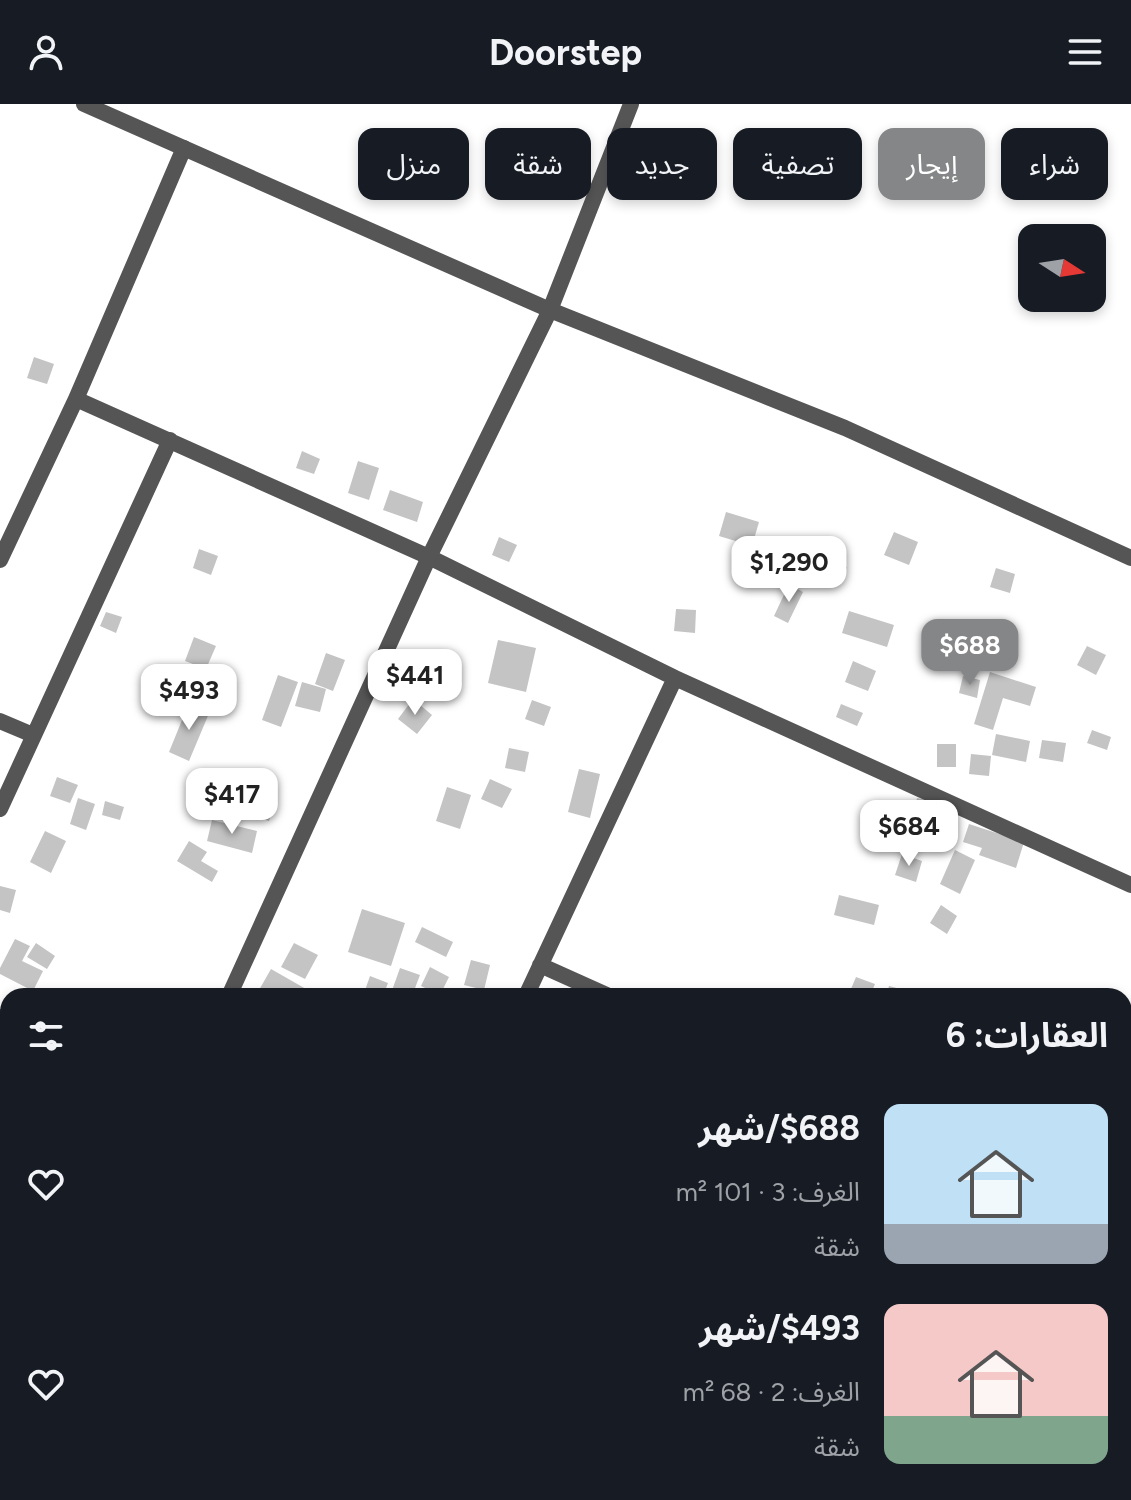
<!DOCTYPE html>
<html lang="ar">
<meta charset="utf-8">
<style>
:root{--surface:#171b24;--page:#242831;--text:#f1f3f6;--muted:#9ea1a6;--accent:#858687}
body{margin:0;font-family:Figtree,"Noto Sans Arabic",sans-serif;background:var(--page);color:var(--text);direction:rtl;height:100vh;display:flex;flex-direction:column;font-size:30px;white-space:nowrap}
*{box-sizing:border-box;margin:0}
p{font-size:26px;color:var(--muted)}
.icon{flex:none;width:44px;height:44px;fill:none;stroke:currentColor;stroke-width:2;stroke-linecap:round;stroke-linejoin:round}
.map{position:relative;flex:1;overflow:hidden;direction:ltr}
.side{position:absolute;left:0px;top:884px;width:1132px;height:512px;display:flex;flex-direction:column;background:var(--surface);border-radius:24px 24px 0 0;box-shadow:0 4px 12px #0003;direction:rtl}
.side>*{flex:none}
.top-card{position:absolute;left:24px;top:24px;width:1084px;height:72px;direction:rtl;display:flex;gap:16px}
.needle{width:52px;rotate:102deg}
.controls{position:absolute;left:1018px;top:120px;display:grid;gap:16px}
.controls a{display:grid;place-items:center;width:88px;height:88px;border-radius:16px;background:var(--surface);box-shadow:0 4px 12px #0003;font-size:40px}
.price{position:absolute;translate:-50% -68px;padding:0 18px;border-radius:16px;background:#fff;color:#222;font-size:26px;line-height:52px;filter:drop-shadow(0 2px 4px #0008)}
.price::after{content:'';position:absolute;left:50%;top:48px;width:24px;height:18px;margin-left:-12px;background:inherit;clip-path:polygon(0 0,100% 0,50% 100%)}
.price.selected{background:var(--accent);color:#fff}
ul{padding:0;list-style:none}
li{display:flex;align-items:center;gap:24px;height:200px;padding:0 24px}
li span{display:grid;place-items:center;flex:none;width:224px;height:160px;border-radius:16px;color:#555}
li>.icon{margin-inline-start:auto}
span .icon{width:96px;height:96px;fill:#fffc;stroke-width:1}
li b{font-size:34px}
h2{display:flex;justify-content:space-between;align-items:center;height:96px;padding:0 24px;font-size:34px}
.pill{padding:0 28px;border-radius:16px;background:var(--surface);box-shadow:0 4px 12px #0003;font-size:28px;line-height:72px}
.pill.selected{background:var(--accent);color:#fff}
header{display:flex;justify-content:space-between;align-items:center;height:104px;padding:0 24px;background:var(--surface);font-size:36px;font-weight:700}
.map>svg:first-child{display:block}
.building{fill:#c4c4c4}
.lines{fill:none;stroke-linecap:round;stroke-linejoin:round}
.minor{stroke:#555;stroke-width:16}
.tertiary{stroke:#555;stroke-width:16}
</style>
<header><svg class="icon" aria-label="menu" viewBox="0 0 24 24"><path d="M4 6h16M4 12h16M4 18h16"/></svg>Doorstep<svg class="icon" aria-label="person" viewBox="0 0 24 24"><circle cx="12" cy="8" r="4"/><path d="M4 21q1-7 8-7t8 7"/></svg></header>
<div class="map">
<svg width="1131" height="1396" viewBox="0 0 1131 1396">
<rect width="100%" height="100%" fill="#fff"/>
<path class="building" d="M34,253L54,260L47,280L27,274Z
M302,347L320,355L314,370L296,364Z
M358,357L379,364L369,396L348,389Z
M390,386L423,398L417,418L383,406Z
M726,408L759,418L752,442L719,432Z
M894,428L918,438L909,461L884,451Z
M499,433L517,441L509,458L492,451Z
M199,445L218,452L211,471L193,464Z
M828,456L847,463L841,480L822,474Z
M996,464L1015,470L1010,489L990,483Z
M789,480L803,488L788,519L774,512Z
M676,505L696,506L695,529L674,527Z
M849,507L894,521L887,543L842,529Z
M106,508L122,513L116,529L100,522Z
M194,533L216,542L206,565L185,557Z
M498,536L536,544L526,588L488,579Z
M1087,542L1106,551L1096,571L1077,561Z
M326,549L345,556L333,587L315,580Z
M853,557L876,567L868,587L845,578Z
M990,568L1036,583L1030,602L1003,594L993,626L974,620Z
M278,571L298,578L281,623L262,616Z
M963,572L980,576L977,594L959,589Z
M302,578L326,585L320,608L295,602Z
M413,595L432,611L417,630L398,615Z
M532,596L551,603L544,622L525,615Z
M189,599L210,607L189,657L169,648Z
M841,600L863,609L857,622L836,613Z
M1092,626L1111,633L1107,646L1087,639Z
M996,630L1030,637L1026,658L992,651Z
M1042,636L1066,639L1063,658L1039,654Z
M937,640H956V663H937Z
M509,644L529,648L525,668L505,664Z
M971,650L991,652L989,672L969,670Z
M579,665L600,670L590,714L568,708Z
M57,673L78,681L70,699L50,692Z
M490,675L512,685L502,704L481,695Z
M232,683L275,697L269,717L225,704Z
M447,683L471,691L460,725L436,717Z
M78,694L95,700L86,726L70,720Z
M917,694L936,698L932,717L913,713Z
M105,697L124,703L120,716L102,711Z
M877,715L899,719L896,738L874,733Z
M212,716L257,727L252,749L207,737Z
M969,720L1024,738L1016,764L979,751L982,744L963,738Z
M45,727L66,737L51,769L30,758Z
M189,737L207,748L201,757L218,767L212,778L177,757Z
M955,746L975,756L960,790L940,780Z
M902,750L922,757L916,778L895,771Z
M0,782L16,786L10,809L0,806Z
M839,791L879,801L874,821L834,811Z
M941,801L957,812L947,830L930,819Z
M362,805L405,819L391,862L348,848Z
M422,823L453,838L446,853L415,838Z
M15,835L30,842L22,857L43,867L33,887L0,870V864Z
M36,839L55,852L47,865L27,853Z
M294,839L318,851L305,875L281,863Z
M471,856L490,861L484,886L464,881Z
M430,863L449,873L440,891L421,882Z
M400,864L420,871L412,892H390Z
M271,865L306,885L302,892H270L259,886Z
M370,872L388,879L383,892H363Z
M856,873L875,880L870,892H848Z
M889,882L912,888L911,892H886Z
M0,970L8,972L7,995L0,993Z
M202,1388H220L235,1396H198Z
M649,1388H673L669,1396H645Z
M704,1388H714L734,1396H701Z"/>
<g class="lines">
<path class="minor" d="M631,0L550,206L845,324L1131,454
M76,295L429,453L675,574L1131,781
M0,456L76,295L184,44
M0,617L33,631
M0,705L170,336
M540,861L609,892
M526,892L675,574
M0,913L8,916
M1124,1125L1131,1128
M416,1388L435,1396
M1072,1388L1092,1396
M295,1396L299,1388"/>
<path class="tertiary" d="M84,0L550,206L429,453L229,892
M2,1396L8,1382"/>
</g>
</svg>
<div class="controls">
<a><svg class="needle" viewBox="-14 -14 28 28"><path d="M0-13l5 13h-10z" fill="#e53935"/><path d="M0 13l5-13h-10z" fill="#9ea1a6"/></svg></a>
</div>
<b class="price" style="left:789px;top:500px">$1,290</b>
<b class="price selected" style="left:970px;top:583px">$688</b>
<b class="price" style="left:415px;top:613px">$441</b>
<b class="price" style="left:189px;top:628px">$493</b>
<b class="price" style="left:232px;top:732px">$417</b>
<b class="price" style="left:909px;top:764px">$684</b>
<div class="top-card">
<a class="pill">شراء</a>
<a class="pill selected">إيجار</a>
<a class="pill">تصفية</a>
<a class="pill">جديد</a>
<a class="pill">شقة</a>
<a class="pill">منزل</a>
</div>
<section class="side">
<h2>العقارات: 6<svg class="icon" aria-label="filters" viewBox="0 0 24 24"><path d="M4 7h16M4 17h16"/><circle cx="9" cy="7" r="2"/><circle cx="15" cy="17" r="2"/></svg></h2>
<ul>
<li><span style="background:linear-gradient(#bfe0f5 75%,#9aa5b1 0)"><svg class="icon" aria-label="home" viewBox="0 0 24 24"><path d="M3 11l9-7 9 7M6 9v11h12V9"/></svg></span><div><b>$688/شهر</b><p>الغرف: 3 · 101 m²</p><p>شقة</p></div><svg class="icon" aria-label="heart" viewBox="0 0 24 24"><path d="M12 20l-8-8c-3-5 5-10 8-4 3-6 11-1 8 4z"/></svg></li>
<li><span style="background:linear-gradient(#f6c9c9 70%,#7fa58c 0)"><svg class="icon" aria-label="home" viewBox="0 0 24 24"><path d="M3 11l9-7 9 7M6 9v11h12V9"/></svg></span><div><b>$493/شهر</b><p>الغرف: 2 · 68 m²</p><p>شقة</p></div><svg class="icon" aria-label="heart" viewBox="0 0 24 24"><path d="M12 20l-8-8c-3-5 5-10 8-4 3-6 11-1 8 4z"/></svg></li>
</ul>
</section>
</div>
